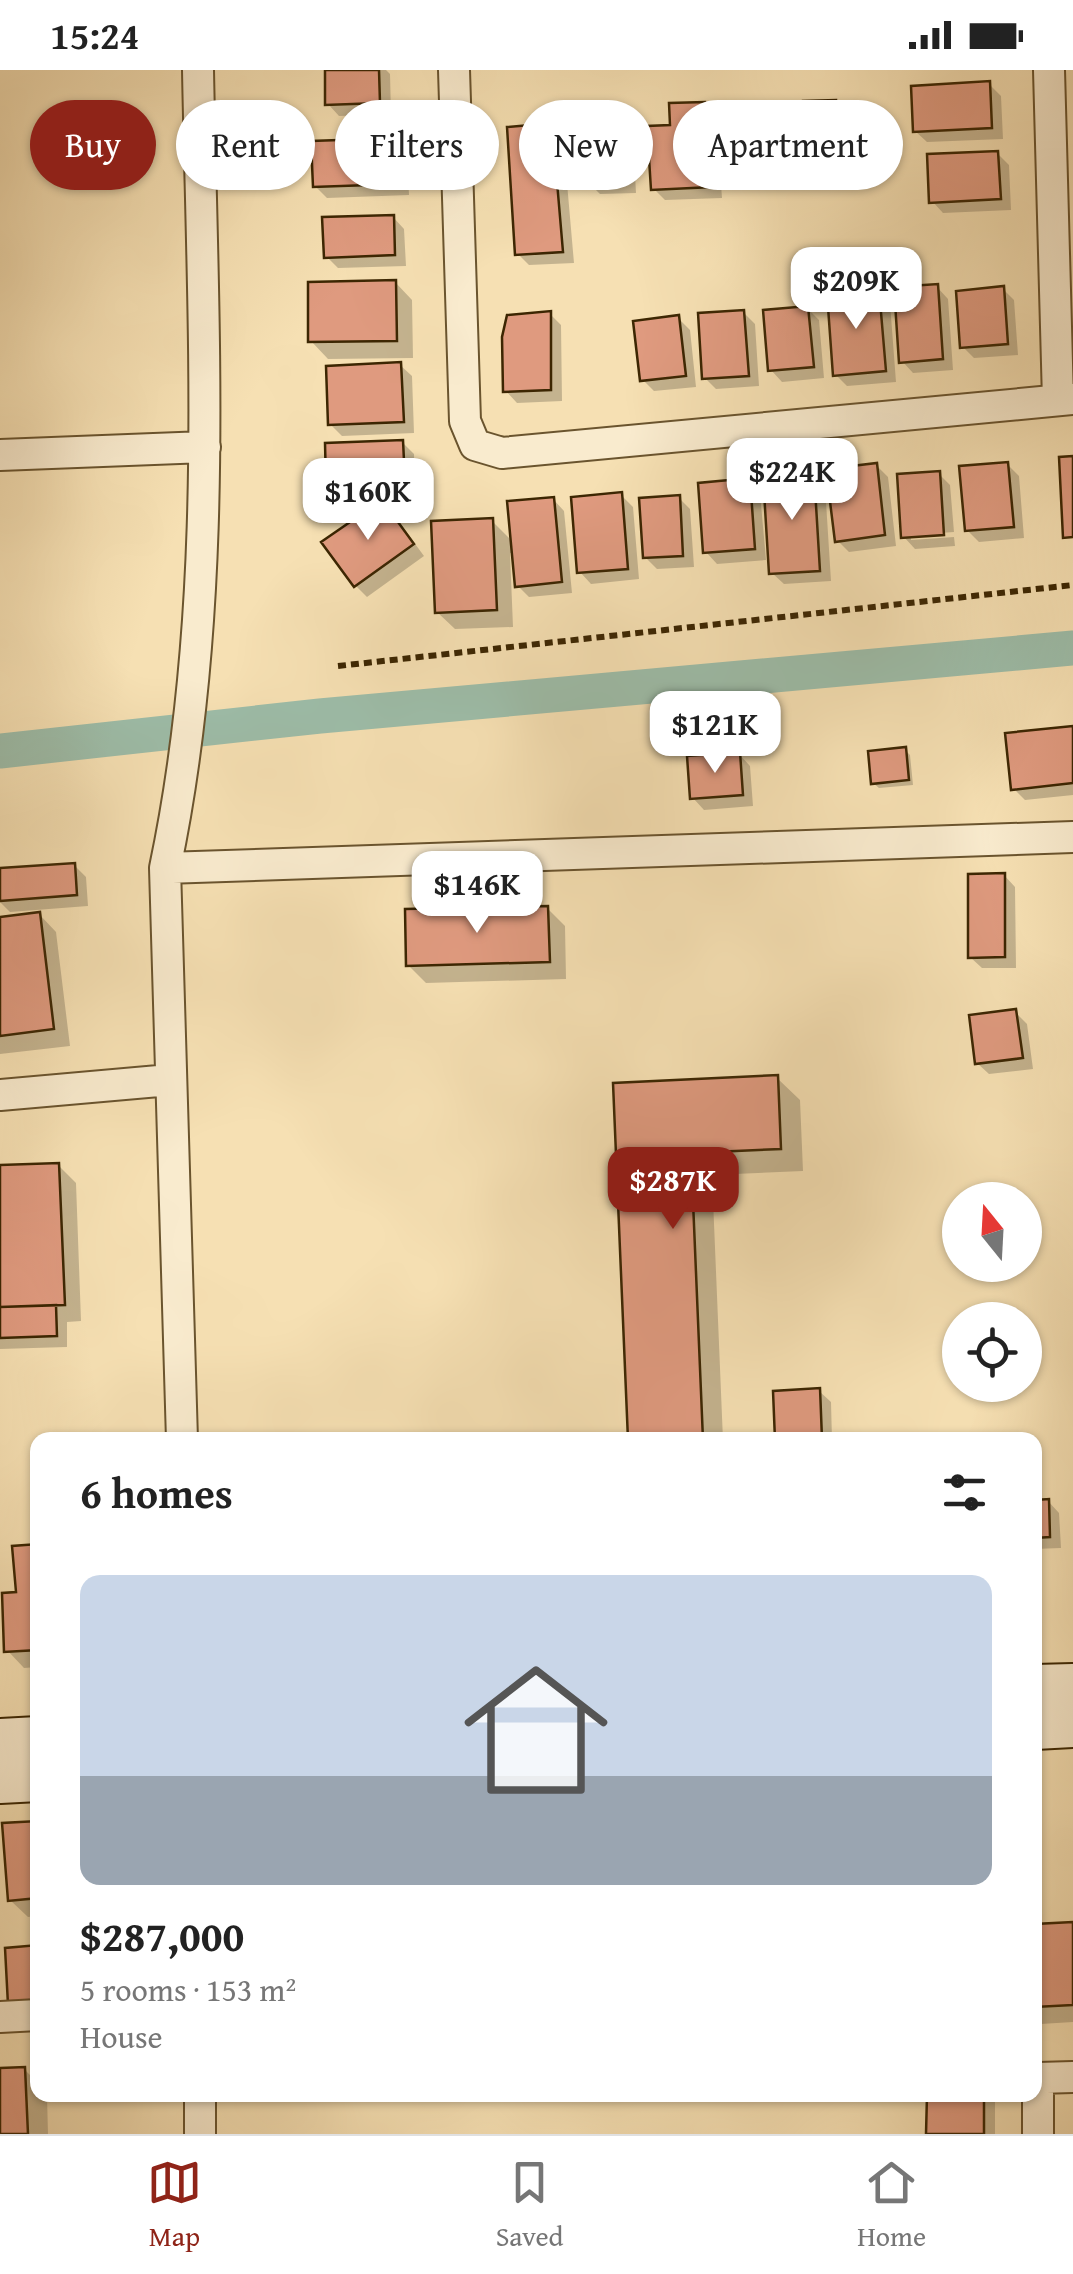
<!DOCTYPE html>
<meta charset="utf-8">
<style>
:root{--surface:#fff;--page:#f2f2f2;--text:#222;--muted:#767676;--line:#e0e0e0;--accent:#8f2418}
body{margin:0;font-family:"Gentium Book Plus",serif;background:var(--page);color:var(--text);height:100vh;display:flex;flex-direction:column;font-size:38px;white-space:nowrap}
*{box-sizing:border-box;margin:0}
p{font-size:32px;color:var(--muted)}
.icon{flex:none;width:55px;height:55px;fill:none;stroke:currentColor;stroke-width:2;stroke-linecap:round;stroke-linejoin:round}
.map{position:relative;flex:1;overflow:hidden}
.sheet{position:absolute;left:30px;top:1362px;width:1012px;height:670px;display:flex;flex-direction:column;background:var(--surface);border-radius:20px;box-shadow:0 2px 8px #0004}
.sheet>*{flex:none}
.guide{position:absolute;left:30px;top:30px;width:1015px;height:90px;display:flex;gap:20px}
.needle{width:65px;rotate:342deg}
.controls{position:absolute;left:942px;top:1112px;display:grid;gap:20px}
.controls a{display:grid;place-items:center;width:100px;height:100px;border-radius:50%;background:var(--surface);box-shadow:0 2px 8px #0004;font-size:50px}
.price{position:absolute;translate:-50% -85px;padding:0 22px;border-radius:20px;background:#fff;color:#222;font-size:32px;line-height:65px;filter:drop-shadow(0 2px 5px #0008)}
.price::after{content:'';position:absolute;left:50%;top:60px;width:30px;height:22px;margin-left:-15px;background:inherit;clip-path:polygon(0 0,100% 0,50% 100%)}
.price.selected{background:var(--accent);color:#fff}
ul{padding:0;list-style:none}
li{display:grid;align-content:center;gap:20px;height:530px;padding:0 50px}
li+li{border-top:2px solid var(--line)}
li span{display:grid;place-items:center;height:310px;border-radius:20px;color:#555}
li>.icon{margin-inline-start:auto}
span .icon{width:180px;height:180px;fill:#fffc;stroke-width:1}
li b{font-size:42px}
h2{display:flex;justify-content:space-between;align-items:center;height:120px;padding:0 50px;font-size:42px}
.tag{padding:0 35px;border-radius:45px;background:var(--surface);box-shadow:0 2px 8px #0004;font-size:35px;line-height:90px}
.tag.selected{background:var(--accent);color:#fff}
.status{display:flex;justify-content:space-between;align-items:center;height:70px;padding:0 50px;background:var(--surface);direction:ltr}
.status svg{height:28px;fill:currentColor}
.tab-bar{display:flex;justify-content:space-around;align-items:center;height:140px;border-top:2px solid var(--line);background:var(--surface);font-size:28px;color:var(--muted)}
.tab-bar a{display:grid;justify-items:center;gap:5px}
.tab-bar .selected{color:var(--accent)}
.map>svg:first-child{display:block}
.shadow{fill:#0003}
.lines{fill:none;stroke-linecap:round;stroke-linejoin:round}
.canal{stroke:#9dbda9;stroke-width:35}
.building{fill:#df9a7f;stroke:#3c2602;stroke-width:2.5}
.minor-casing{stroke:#6a542e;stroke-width:34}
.secondary-casing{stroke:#3c2602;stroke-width:46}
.path{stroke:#3c2602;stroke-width:6;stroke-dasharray:8 5;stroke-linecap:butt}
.minor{stroke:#f9ebce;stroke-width:30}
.secondary{stroke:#f9ebce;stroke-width:42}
</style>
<div class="status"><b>15:24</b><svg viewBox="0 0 49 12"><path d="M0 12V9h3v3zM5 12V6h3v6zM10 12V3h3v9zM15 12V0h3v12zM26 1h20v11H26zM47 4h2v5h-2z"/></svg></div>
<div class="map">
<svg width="1073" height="2064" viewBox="0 0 1073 2064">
<rect width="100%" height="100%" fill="#f6e0b3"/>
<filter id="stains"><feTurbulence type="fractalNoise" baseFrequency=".002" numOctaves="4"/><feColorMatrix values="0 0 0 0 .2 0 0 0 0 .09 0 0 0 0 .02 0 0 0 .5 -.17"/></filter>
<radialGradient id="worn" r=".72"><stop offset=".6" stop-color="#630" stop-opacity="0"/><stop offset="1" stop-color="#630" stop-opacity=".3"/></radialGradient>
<path class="shadow" d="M327,0H386L390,4L391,44L339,46L328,34Z
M989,14L1001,26L1003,69L927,72L915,61Z
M835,32L847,44V47H852L864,59V117L816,116L805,105Z
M704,34L716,46L722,128L665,130L654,119L673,57Z
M770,48L781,59L783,112L745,113L734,101Z
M621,55L633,67L636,123L600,124L588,112Z
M551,56L563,67L574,193L529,195L518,184Z
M396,70L407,82L409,125L327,128L315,116Z
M997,83L1009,95L1011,140L943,143L932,131Z
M393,147L404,159L406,196L338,198L327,187Z
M395,212L412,230L413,288L328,289L311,271Z
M937,217L948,229L953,300L913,303L902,291Z
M1003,219L1014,230L1018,285L974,288L962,276Z
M878,222L890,233L896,312L847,316L836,305Z
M807,238L819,250L824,308L782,312L771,300Z
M743,242L755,254L759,316L716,319L705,308Z
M550,244L561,255L562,331L517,333L506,321Z
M678,248L690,260L696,317L654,321L642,309Z
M400,295L412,306L414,363L342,366L330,354Z
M402,372L414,384L415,423L340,426L328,414Z
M1007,394L1019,406L1024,468L979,472L967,460Z
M876,395L888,407L896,476L849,482L838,471Z
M813,404L825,416L831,511L784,514L772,503Z
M939,404L950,415L954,462L911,465V470L954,467L955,476L915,479L904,467Z
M749,411L760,423L766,490L717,494L706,482Z
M621,425L633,437L639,509L591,514L580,502Z
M679,428L690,439L694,497L657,499L645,487Z
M553,429L564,441L572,523L529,527L518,516L514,483H510L513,557L455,559L437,542L492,451L513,472Z
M382,433L393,444L424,486L367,527L356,516L325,473Z
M1073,660V725L1025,730L1014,719Z
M905,680L910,685L913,715L879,718L873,713Z
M739,684L750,696L753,736L704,740L693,728Z
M74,795L86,807L88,836L10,842L0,832V801Z
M1004,805L1015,817L1016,898H982L970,887Z
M547,838L565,856L566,909L426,913L408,895Z
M39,844L56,862L70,976L0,984V849Z
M1015,942L1027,954L1033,999L989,1004L977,993Z
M777,1008L800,1030L803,1101L712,1105L723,1370H631L616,1015Z
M58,1095L76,1113L81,1251L67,1252V1277L0,1279V1097Z
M819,1321L831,1332L832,1370H777L775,1323Z
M1048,1431L1059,1443L1061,1478L1035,1479V1432Z
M38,1476V1597L24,1598L7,1580L19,1525Z
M1035,1509L1039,1513L1041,1579H1035Z
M38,1753V1846L28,1847L10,1830Z
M1073,1855V1952L1041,1954L1035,1948V1856Z
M24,1999L38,2013V2025H47L48,2064H0V2000Z
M929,2025H995V2064H929Z"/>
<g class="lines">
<path class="canal" d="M0,681L320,646L1073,578"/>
</g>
<path class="building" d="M325,0H379L380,33L325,35Z
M990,11L992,58L913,62L911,16Z
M836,30V44L853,45V106H802L803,31Z
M705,32L712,117L651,120L647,56L670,55L669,33Z
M771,45L772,101L731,102V47Z
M622,52L625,112L586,113L584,53Z
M552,53L563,182L515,185L507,57Z
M397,68L398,114L313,117L311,71Z
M998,81L1001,129L929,133L927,84Z
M394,145L395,185L324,188L322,147Z
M396,210L397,271L308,272V212Z
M938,214L943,289L899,293L894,217Z
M1004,216L1008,274L960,278L956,221Z
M879,219L886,301L833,306L827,223Z
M808,236L814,297L768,301L763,240Z
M744,240L749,306L702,309L698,243Z
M551,241V320L503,322L502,267L507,245Z
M679,245L686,306L640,311L633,251Z
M401,292L404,352L328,355L326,296Z
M403,370L405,412L326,415L325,373Z
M1073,386V467L1063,468L1059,387Z
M1008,392L1014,457L965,461L959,396Z
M877,393L885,465L835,472L826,399Z
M940,401L944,465L901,468L897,404Z
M814,402L820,501L769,504L763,405Z
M750,408L755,479L703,483L698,413Z
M622,422L628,499L577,503L571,427Z
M680,425L683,486L643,488L639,428Z
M554,427L562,512L515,517L507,431Z
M382,430L414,474L354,517L321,472Z
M493,448L497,540L435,543L431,451Z
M1073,656V713L1011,720L1005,663Z
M906,677L909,710L871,714L868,681Z
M740,682L743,725L690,729L687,686Z
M75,793L77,825L0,831V798Z
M1005,803V887L968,888V804Z
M548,836L550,892L406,896L405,839Z
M40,842L54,959L0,966V847Z
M1016,939L1023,988L975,994L969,945Z
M778,1005L781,1079L691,1083L703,1370H628L613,1013Z
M59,1093L65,1235L0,1237V1095Z
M56,1235L57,1266L0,1268V1237Z
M820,1318L822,1369L775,1370L773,1321Z
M1049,1429L1050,1467L1035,1468V1430Z
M38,1474V1580L4,1582L2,1523L16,1522L12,1476Z
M38,1751V1828L8,1831L2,1753Z
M1073,1852V1935L1035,1937V1854Z
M38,1875V1933L8,1935L5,1878Z
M25,1997L28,2064H0V1998Z
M927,2025H984V2064H926Z"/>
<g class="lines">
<defs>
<path id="minor" d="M454,0L465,351L475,375L502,383L1073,329
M1049,0L1058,330
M0,385L205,377
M165,798L1073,767
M0,1025L170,1010
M182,1370L165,798C220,537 203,265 198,0
M0,1947L38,1945
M200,2025V2064
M1038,2064V2008L1073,2007"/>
<path id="secondary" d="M1035,1616L1073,1615
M1035,1658L1073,1656
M0,1670L38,1668
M0,1712L38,1710"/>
</defs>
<use href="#minor" class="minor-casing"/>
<use href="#secondary" class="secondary-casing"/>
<path class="path" d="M338,596L1073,515"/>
<use href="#minor" class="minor"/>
<use href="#secondary" class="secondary"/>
</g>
<rect width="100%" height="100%" filter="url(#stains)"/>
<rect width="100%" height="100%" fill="url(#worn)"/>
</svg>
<div class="controls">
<a><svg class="needle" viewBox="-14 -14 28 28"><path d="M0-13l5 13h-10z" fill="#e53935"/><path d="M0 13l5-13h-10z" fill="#767676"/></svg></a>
<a><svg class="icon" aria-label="locate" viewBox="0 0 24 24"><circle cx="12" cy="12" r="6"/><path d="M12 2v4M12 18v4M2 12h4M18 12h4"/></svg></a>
</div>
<b class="price" style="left:856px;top:262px">$209K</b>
<b class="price" style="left:792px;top:453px">$224K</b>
<b class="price" style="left:368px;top:473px">$160K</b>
<b class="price" style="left:715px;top:706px">$121K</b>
<b class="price" style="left:477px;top:866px">$146K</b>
<b class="price selected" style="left:673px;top:1162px">$287K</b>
<div class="guide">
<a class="tag selected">Buy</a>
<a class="tag">Rent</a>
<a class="tag">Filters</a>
<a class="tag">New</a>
<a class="tag">Apartment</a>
</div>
<section class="sheet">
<h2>6 homes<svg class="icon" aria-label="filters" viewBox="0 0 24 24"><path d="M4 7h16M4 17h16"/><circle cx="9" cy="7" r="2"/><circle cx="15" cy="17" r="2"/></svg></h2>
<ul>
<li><span style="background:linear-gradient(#c9d6e8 65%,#9aa5b1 0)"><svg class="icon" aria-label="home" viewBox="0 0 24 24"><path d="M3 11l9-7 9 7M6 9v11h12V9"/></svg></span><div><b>$287,000</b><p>5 rooms · 153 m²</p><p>House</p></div></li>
</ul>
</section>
</div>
<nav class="tab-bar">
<a class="selected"><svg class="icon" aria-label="map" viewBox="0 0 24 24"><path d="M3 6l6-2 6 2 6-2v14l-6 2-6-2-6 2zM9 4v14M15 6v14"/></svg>Map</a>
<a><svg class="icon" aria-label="saved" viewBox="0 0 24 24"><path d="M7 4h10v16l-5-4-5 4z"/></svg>Saved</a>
<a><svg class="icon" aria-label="home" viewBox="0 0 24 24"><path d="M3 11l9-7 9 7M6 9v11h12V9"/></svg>Home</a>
</nav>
